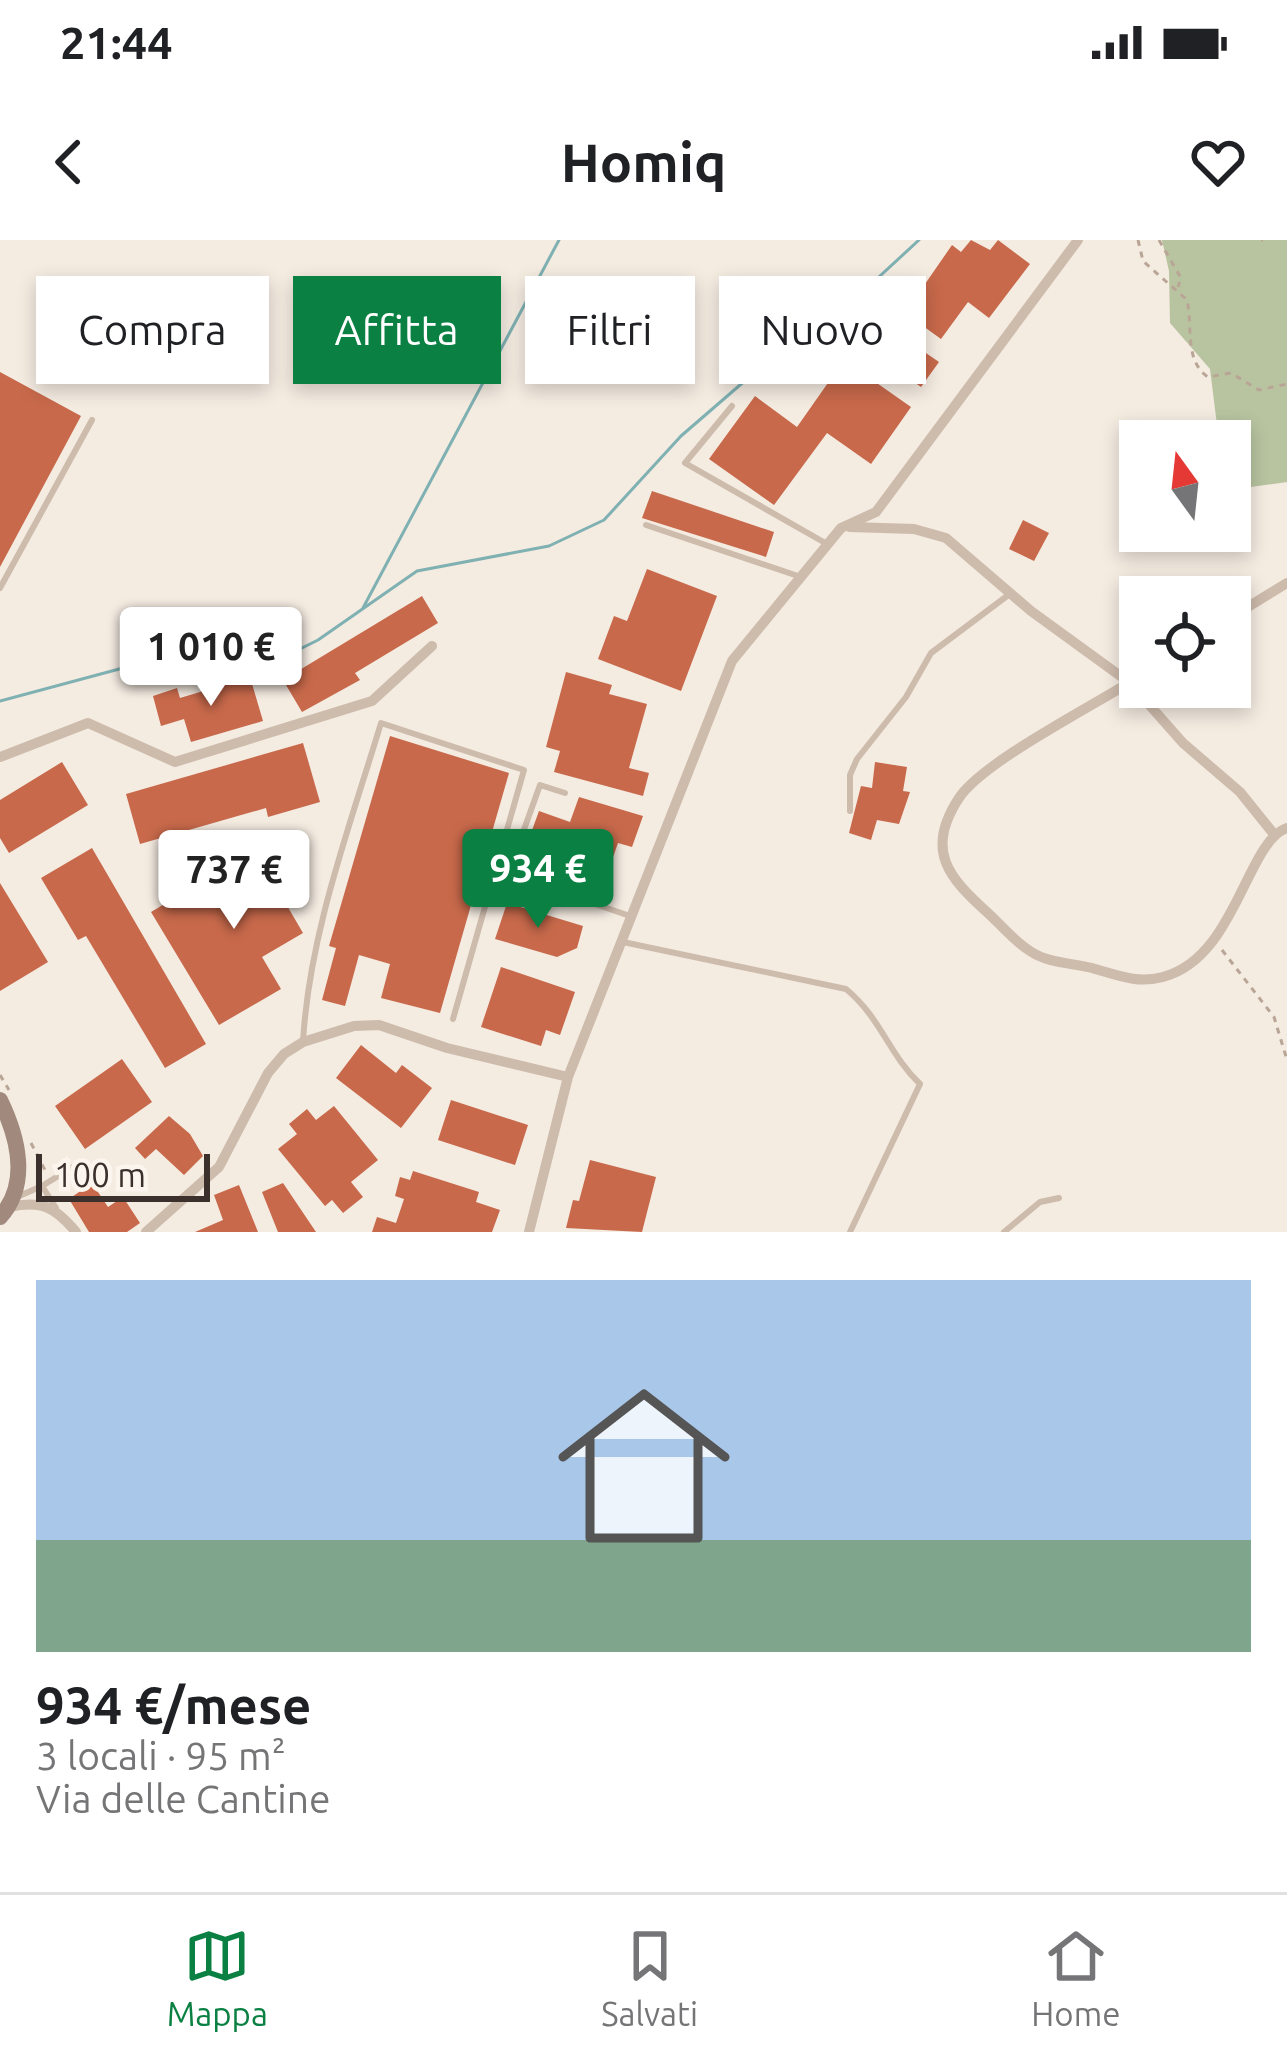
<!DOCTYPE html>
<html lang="it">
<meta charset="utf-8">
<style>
:root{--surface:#fff;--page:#f6f6f6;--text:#202124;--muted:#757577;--line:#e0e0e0;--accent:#0b8043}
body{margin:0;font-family:Ubuntu,sans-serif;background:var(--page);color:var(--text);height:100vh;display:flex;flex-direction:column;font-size:45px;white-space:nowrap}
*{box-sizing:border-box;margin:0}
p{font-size:39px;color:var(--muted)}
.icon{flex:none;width:66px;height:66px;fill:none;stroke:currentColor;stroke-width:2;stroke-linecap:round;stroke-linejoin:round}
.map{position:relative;height:992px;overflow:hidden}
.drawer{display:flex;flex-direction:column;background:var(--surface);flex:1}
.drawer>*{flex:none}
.guide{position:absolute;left:36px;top:36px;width:1215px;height:108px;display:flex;gap:24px}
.needle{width:78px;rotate:345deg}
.fabs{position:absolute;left:1119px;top:180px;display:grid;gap:24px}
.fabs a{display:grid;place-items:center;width:132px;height:132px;border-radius:0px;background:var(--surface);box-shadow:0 6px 18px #0003;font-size:60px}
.scale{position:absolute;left:36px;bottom:30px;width:174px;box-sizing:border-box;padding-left:12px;border:6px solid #3b302b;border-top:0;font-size:33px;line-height:42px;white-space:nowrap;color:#3b302b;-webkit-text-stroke:9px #fbf5ee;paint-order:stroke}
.price{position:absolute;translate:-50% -102px;padding:0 27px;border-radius:12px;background:#fff;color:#222;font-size:39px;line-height:78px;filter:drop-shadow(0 3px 6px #0008)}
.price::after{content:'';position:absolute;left:50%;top:72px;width:36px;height:27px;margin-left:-18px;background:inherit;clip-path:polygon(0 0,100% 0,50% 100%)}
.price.current{background:var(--accent);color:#fff}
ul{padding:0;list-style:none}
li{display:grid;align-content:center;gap:24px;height:636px;padding:0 36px}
li span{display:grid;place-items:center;height:372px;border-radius:0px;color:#555}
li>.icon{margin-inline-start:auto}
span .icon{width:216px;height:216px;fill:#fffc;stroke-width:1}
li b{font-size:51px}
.chip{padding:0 42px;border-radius:0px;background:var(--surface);box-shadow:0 6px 18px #0003;font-size:42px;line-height:108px}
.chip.current{background:var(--accent);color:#fff}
.status{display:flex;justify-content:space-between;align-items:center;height:84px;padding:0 60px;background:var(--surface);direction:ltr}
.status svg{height:33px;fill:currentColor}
header{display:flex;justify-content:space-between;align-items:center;height:156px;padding:0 36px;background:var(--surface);font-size:54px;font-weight:700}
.menu{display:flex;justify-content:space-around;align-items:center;height:168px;border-top:3px solid var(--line);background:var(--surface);font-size:33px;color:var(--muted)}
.menu a{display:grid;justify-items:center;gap:6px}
.menu .current{color:var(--accent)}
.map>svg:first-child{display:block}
.green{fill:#b8c4a0}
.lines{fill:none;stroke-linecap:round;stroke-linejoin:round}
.stream{stroke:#7fb0b2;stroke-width:3}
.building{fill:#c8694b}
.path{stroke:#b9a596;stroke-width:3;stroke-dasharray:6 6;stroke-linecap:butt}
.service{stroke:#cdbbac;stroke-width:6}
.minor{stroke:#cdbbac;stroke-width:10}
.secondary{stroke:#a18a7d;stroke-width:16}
</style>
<div class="status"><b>21:44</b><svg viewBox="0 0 49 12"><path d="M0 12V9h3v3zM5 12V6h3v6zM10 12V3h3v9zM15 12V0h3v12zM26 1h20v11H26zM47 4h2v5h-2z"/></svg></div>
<header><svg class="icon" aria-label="back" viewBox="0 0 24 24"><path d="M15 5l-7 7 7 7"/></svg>Homiq<svg class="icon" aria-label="heart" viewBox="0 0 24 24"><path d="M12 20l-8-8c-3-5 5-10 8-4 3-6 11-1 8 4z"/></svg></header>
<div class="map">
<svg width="1287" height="992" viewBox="0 0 1287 992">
<rect width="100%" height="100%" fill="#f4ebe1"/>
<path class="green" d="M1162,0H1287V242L1230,250V201H1219L1210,129L1170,83L1169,31Z"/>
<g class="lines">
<path class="stream" d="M363,368L559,0
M0,461L123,428L209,431L274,422L318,400L417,331L549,306L604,280L681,196L762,126L855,59L919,0"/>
</g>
<path class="building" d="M971,0L990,10L998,0L1030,24L989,78L968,62L941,99L905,73L952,5L961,12Z
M878,80L939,122L921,147L861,105Z
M844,120L911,167L871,224L827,193L774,265L709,219L755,156L797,187Z
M0,132L81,176L0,327Z
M652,251L774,292L766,317L642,278Z
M1023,280L1049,293L1034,321L1009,309Z
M647,329L717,356L681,451L598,419L614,376L627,381Z
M422,356L438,383L355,433L360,440L302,472L283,440Z
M566,432L612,445L609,454L647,464L629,528L649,533L643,556L554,532L560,511L546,507Z
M250,437L263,481L191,502L184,479L161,486L153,456L177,448L180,458Z
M390,496L509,533L440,773L381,758L390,724L359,715L345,766L322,760L336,708L329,706Z
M303,503L320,562L268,577L266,568L140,604L126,554Z
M62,522L88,565L9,613L0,598V560Z
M875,522L907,527L903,551L910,552L899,584L877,580L871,600L849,593L861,546L872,548Z
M579,557L643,576L632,607L618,603L599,657L518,629L539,571L570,582Z
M92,608L206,804L165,828L86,696L78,700L41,638Z
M274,612H290L308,642L282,657L303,693L262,717L281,749L219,785L151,672L216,633L222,643Z
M0,643L48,722L0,751Z
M507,663L583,686L577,708L557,717L495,699Z
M501,727L575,752L560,795L546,790L541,806L481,787Z
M361,805L396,833L402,825L432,848L401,888L336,838Z
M122,819L152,862L85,909L55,866Z
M451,860L528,885L515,925L438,900Z
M334,866L378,920L351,942L363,957L343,973L332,960L325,966L278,909L297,894L289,884L307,869L316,880Z
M169,876L190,894L203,916L184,935L156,909L145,919L135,908Z
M590,920L656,937L642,992L566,988L573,960L579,961Z
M413,931L479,952L476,962L500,970L492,992H372L377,977L396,983L404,959L395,956L400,937L410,940Z
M92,943L108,967L123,957L140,983L127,992H89L69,959Z
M283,943L316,992H278L262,952Z
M239,945L258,992H195L223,980L214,955Z"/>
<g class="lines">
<path class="path" d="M1138,0L1143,21L1187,60C1193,87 1184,121 1208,137L1231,133L1259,150L1287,144
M1159,0L1181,38L1178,47
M1261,0H1263
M1222,710L1274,777L1287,820
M0,835L9,850
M31,903L46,932"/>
<path class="service" d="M732,166L685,223L827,304
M646,285L801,337
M0,348L92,180
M565,553L540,545L508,634L630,676
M850,571V535L857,519L906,457L931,413L1011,353
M623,702L846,749C881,778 888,813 920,844L850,992
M303,802C309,694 350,586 381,483L524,530L453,779
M42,946L81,922
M17,957L42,946L56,968
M1004,992L1040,962L1059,958"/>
<path class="minor" d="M850,287L914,289L946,298L1031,371L1130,443L1183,503L1240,552L1273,593
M1230,378L1287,343
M1140,436C1099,463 983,521 959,558C924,611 949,638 989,674C1002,686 1015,702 1030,711C1047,723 1072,723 1092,728C1117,735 1137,744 1163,737C1236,718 1246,602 1287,588
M0,517L88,483L175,522L372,461L432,406
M9,967C42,960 55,967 76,992
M146,992L219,927L268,833L284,814L303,802L354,786L379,785L447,808L568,837
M529,992L568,837L732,421L841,288L876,272L1078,0"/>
<path class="secondary" d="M0,860C18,897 30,944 0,977"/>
</g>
</svg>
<div class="fabs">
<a><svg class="needle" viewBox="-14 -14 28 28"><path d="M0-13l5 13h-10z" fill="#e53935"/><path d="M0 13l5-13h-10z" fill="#757577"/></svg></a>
<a><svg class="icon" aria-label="locate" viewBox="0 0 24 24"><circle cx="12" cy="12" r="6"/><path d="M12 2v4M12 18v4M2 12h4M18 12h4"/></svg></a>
</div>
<div class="scale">100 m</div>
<b class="price" style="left:211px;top:469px">1 010 €</b>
<b class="price current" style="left:538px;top:691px">934 €</b>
<b class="price" style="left:234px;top:692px">737 €</b>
<div class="guide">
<a class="chip">Compra</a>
<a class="chip current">Affitta</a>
<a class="chip">Filtri</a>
<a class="chip">Nuovo</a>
</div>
</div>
<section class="drawer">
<ul>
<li><span style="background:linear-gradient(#a9c7e8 70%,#7fa58c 0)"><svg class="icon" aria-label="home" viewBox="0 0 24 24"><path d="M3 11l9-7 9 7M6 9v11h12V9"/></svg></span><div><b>934 €/mese</b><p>3 locali · 95 m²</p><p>Via delle Cantine</p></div></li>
</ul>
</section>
<nav class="menu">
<a class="current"><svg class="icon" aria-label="map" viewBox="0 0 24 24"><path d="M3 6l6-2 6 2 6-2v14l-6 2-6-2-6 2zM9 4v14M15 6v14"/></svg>Mappa</a>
<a><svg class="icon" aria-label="saved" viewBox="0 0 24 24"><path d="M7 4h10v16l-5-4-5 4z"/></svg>Salvati</a>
<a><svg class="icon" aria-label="home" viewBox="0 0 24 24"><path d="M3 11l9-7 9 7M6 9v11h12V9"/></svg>Home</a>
</nav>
